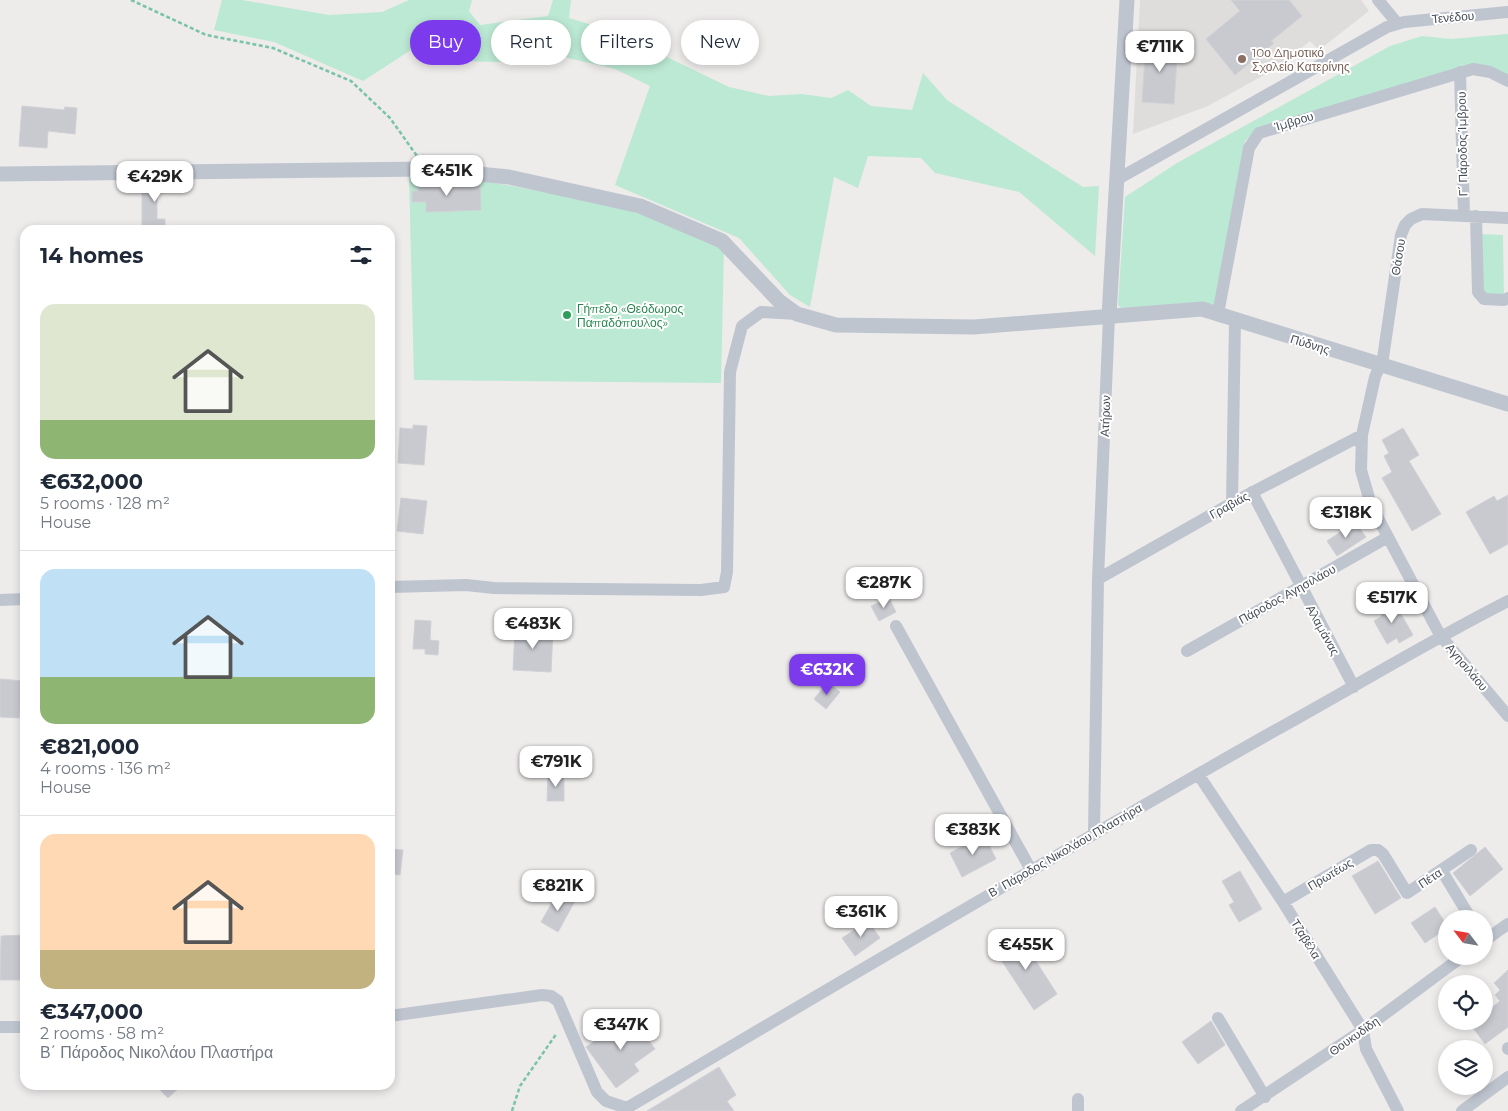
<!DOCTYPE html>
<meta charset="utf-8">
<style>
:root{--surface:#fff;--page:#f2f2f3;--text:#1f2937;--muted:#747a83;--line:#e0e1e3;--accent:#7c3aed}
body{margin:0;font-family:Montserrat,sans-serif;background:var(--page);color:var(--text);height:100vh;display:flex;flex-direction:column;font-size:19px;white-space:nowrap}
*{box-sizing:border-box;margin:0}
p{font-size:16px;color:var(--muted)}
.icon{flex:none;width:28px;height:28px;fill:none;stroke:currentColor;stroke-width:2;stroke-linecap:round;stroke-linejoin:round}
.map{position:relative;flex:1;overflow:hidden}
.drawer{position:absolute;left:20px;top:225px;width:375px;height:865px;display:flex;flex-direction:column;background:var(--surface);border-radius:15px;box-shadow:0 2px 8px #0003}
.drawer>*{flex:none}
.top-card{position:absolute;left:410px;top:20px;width:475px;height:45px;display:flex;gap:10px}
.needle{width:32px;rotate:301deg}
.controls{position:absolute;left:1438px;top:910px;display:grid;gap:10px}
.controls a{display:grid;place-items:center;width:55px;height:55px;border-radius:50%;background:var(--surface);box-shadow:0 2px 8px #0003;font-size:25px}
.price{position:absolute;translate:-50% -42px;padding:0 11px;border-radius:10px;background:#fff;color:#222;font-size:16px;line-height:32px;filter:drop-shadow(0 1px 2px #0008)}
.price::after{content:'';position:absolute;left:50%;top:30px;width:15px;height:11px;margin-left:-8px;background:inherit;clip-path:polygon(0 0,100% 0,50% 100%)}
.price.current{background:var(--accent);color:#fff}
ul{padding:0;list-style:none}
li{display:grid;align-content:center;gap:10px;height:265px;padding:0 20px}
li+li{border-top:1px solid var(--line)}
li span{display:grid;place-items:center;height:155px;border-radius:15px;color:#555}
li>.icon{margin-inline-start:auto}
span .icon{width:90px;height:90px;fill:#fffc;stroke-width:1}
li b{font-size:21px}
h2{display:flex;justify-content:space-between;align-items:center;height:60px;padding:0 20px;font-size:21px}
.chip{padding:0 18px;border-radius:22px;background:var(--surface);box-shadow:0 2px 8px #0003;font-size:18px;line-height:45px}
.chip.current{background:var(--accent);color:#fff}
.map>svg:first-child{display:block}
.education{fill:#dfdddc}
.green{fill:#bce9d4}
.building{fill:#c9cad0;stroke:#d0d1d6}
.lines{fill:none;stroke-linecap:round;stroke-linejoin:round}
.path{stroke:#78c3a9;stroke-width:2.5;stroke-dasharray:4 2.5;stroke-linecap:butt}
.minor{stroke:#bfc5cf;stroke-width:12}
.tertiary{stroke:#bfc5cf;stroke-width:15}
.education-dot{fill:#8d6e63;stroke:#fff;stroke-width:2}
.leisure-dot{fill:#2e9e5b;stroke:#fff;stroke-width:2}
.labels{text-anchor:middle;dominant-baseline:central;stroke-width:4;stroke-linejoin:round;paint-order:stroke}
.street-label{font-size:12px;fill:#464c56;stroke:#fff}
.education-label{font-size:12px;fill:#785e54;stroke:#fff;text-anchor:start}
.leisure-label{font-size:12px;fill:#27864d;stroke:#fff;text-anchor:start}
</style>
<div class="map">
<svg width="1508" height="1111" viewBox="0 0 1508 1111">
<rect width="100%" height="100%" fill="#eeebeb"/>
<path class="education" d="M1140,0H1361L1369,11L1319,50L1310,41L1279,67L1208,106L1133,134Z"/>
<path class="green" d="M222,0H242L329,15L382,12L409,0H472L469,11L480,25L548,16L553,0H571L569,18L615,32L729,87L769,96L802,94L831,98L848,90L871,106L912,110L923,73L947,100L1083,187L1099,186L1095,256L1019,192L935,173L921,158L868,156L858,188L834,177L810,307L790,295L739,238L615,185L650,86L615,69L568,58L548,45L500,62L457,61L439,46L411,50L363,81L274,42L214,30Z
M1508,34V83L1481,70L1254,133L1245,141L1216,307L1184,303L1123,310L1118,305L1125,197L1177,163L1390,46L1422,36L1451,39Z
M409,175L491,182L637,210L724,250L721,383L414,380Z
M1480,234L1503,235L1504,299L1480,298Z"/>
<path class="building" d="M1231,0H1289L1302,16L1271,41L1274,43L1235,75L1206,39L1240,11Z
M1146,42L1178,44L1174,104L1142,102Z
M22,106L64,110L65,107L77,108L75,134L48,131L47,148L19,146Z
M418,180H444V186L480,185L481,210L426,212V202H412V191H418Z
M179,181V192L157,193V219H165V230H142V182Z
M413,425L427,426L424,465L398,463L400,428L413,429Z
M1403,428L1419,455L1409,461L1441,514L1412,531L1382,478L1392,472L1384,456L1389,453L1382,440Z
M1508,495V544L1490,554L1466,512L1494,496L1497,501Z
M401,498L427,501L423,534L397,531Z
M1355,522L1366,537L1337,556L1327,541Z
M889,598L896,612L879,621L871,606Z
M1393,600L1413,635L1399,643L1397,638L1387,644L1374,621L1382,616L1378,608Z
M415,620L431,621L430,640L439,641L438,655L425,654V649H413Z
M515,629L553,631L551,672L513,670Z
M0,679L23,681L19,718L0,717Z
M828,682L840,692L826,709L814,699Z
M548,775L564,776V801H547Z
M984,835L996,859L962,877L950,853Z
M1485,847L1503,869L1470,896L1453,873Z
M390,849L403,850L400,875L390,874Z
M1378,861L1401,898L1375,914L1352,876Z
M1240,871L1262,909L1239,922L1229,905L1234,902L1222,881Z
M558,892L575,901L558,932L541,922Z
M1435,907L1446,924V929L1425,943L1411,923Z
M868,921L880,938L855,956L842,938Z
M1018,933L1057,994L1034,1010L994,949Z
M25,935V980H0L1,936Z
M1508,970V1027L1485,1044L1468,1021H1484V1014L1500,1001L1495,995L1500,990L1494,983Z
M630,1015L655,1049L634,1064L639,1071L616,1088L586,1047Z
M1211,1021L1225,1045L1198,1064L1182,1042Z
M719,1067L736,1095L727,1101L734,1111H647Z
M155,1085H182L168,1098Z"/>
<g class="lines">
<path class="path" d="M131,0L206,35L273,48L351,81L390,118L417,156
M512,1111L520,1086L557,1033"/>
<path class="minor" d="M1378,0L1397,23
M1460,72L1464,216
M1116,180L1387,27L1404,22L1508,12
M1476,216L1478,292L1484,299L1504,300L1508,298
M1508,218L1422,214L1411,219L1405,225L1401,235L1383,358L1375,377L1362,435L1361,470L1371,505L1440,635L1508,716
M1218,314L1249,148L1259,133L1473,69L1490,72L1508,81
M1252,492L1354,687
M1232,503L1235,320
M1098,579L1232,503L1362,435
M390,587L466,585L494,588L701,590L724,587L727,572L730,372L742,326L761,312L797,314
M0,600L25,599
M896,626L1031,870
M1187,651L1388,537
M1198,774L1283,902L1363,1030L1366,1049L1398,1111
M1094,832L1098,579L1109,316
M1442,871L1471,919
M1283,902L1371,850H1378L1383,854L1407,893L1471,850
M1484,941L1508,924
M390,1016L542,995L551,996L558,1001L597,1092L606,1101L627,1108C843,980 1058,853 1276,730C1354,687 1429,641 1508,601
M1218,1018L1265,1097
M0,1027H25
M1508,1048V1049
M1078,1099V1111
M1241,1111L1363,1030L1463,956
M1462,1111L1508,1077"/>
<path class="tertiary" d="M0,174L427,169L509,177L640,206L722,241L779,301L797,314L836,325L974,327L1202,309L1508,404
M1109,316L1127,0"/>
</g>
<circle class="education-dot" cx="1242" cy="59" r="5"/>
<circle class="leisure-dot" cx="567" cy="315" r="5"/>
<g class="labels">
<g class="street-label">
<text transform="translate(1453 17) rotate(-5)">Τενέδου</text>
<text transform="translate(1294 121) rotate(-17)">Ίμβρου</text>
<text transform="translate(1462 144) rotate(-91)">Γ΄ Πάροδος Ίμβρου</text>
<text transform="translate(1398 257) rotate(-81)">Θάσου</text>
<text transform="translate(1310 344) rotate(17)">Πύδνης</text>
<text transform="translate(1105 416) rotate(-88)">Ατήρων</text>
<text transform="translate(1229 505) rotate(-29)">Γραβιάς</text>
<text transform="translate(1287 594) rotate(-29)">Πάροδος Αγησιλάου</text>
<text transform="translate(1323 630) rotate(61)">Αλαμάνας</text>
<text transform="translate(1467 667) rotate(50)">Αγησιλάου</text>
<text transform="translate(1065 850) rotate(-30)">Β΄ Πάροδος Νικολάου Πλαστήρα</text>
<text transform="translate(1330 874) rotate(-31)">Πρωτέως</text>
<text transform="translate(1430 878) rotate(-34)">Πέτα</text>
<text transform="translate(1306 939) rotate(58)">Τζαβέλα</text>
<text transform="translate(1354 1036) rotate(-35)">Θουκυδίδη</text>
</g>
<g class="education-label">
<text x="1252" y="52">10ο Δημοτικό<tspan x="1252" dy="14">Σχολείο Κατερίνης</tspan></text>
</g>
<g class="leisure-label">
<text x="577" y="308">Γήπεδο «Θεόδωρος<tspan x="577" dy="14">Παπαδόπουλος»</tspan></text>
</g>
</g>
</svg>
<div class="controls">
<a><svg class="needle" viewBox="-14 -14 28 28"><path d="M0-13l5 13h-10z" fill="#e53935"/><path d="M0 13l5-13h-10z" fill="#747a83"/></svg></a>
<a><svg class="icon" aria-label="locate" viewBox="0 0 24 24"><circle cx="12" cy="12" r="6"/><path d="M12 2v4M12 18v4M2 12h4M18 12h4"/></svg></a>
<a><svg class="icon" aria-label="layers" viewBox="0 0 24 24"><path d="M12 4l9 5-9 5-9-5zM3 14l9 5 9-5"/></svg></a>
</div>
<b class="price" style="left:1160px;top:73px">€711K</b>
<b class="price" style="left:447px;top:197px">€451K</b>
<b class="price" style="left:155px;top:203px">€429K</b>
<b class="price" style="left:1346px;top:539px">€318K</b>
<b class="price" style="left:884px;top:609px">€287K</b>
<b class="price" style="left:1392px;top:624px">€517K</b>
<b class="price" style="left:533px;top:650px">€483K</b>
<b class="price current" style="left:827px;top:696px">€632K</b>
<b class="price" style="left:556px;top:788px">€791K</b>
<b class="price" style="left:973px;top:856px">€383K</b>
<b class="price" style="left:558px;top:912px">€821K</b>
<b class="price" style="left:861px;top:938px">€361K</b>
<b class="price" style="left:1026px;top:971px">€455K</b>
<b class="price" style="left:621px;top:1051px">€347K</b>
<div class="top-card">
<a class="chip current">Buy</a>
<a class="chip">Rent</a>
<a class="chip">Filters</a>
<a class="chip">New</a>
</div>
<section class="drawer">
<h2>14 homes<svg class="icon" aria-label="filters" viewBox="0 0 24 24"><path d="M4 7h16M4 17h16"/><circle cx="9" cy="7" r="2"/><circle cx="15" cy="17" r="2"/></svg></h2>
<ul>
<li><span style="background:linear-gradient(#dfe7d0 75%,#8fb573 0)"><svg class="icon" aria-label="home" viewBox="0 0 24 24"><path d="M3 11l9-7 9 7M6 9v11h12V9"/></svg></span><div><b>€632,000</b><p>5 rooms · 128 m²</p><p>House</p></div></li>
<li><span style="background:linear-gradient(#bfe0f5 70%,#8fb573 0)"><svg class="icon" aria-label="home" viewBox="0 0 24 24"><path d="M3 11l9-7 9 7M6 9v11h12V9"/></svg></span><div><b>€821,000</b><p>4 rooms · 136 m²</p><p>House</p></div></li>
<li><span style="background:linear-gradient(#ffd9b3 75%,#c2b280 0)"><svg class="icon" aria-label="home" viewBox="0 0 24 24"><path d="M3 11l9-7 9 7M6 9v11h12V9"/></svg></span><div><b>€347,000</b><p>2 rooms · 58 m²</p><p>Β΄ Πάροδος Νικολάου Πλαστήρα</p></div></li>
</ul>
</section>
</div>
